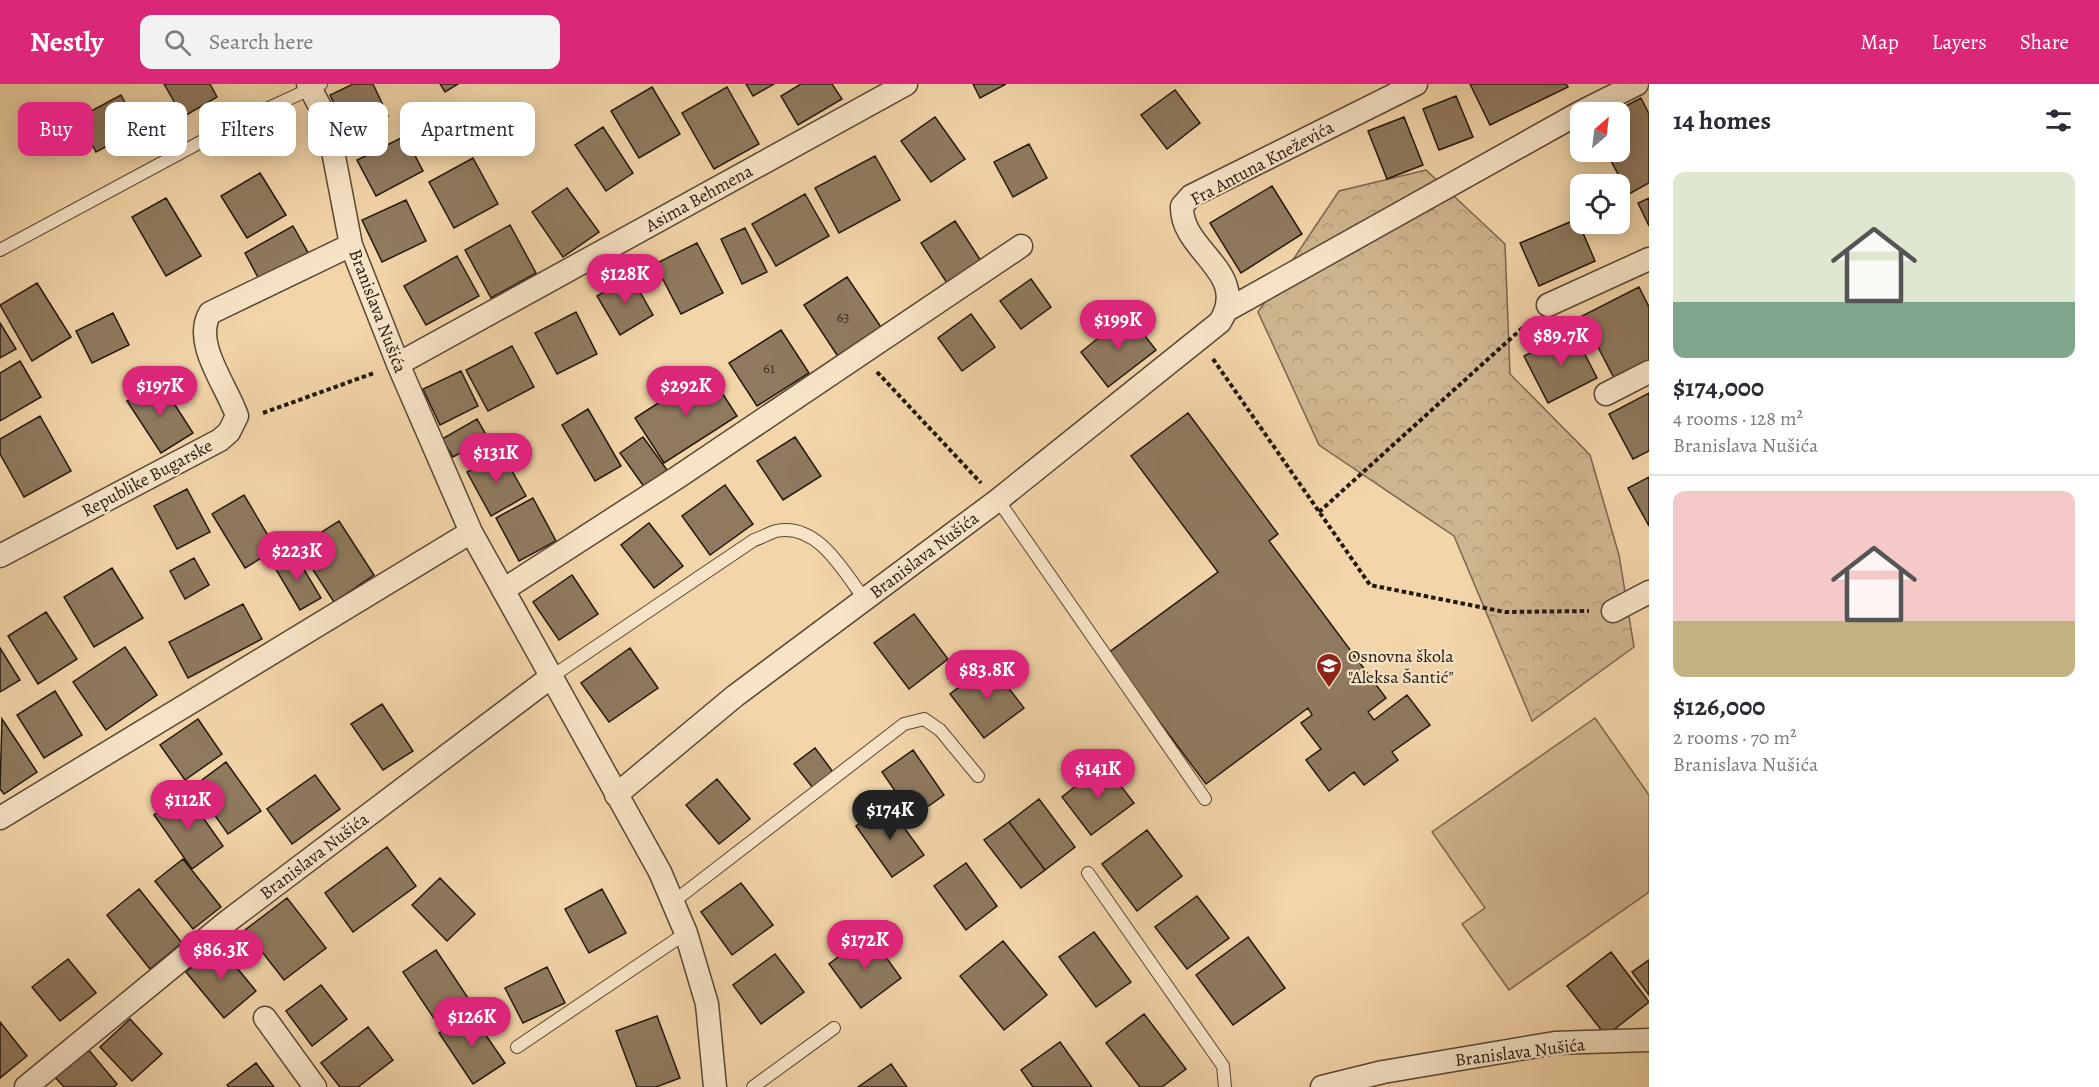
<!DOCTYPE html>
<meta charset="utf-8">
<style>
:root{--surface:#fff;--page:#f2f2f3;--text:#2b2b33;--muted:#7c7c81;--line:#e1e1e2;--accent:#db2777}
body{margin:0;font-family:Alegreya,serif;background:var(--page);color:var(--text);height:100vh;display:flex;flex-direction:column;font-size:22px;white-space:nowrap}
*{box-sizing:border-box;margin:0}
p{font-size:20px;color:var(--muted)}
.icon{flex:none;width:33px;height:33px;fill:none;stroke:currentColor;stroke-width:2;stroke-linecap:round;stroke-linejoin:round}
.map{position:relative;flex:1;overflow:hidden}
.details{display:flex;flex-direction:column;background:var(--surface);width:450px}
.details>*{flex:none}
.banner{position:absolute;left:18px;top:18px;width:570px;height:54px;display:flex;gap:12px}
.needle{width:39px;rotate:28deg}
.fabs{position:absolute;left:1570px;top:18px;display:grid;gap:12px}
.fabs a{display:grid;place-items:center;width:60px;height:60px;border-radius:12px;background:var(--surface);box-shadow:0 3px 15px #0003;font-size:30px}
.price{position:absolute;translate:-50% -51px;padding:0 14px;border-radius:21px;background:var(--accent);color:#fff;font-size:20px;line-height:39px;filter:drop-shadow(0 2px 3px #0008)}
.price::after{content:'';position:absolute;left:50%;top:36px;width:18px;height:14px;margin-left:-9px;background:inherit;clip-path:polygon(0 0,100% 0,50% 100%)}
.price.current{background:#222;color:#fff}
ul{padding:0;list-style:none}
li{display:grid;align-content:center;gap:12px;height:318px;padding:0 24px}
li+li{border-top:2px solid var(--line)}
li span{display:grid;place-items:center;height:186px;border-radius:12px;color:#555}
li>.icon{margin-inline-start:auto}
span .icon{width:108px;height:108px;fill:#fffc;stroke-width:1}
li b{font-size:26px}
h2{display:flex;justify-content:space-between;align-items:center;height:72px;padding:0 24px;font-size:26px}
.chip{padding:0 21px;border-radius:12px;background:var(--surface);box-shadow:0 3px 15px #0003;font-size:21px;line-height:54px}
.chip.current{background:var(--accent);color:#fff}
header{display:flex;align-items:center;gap:36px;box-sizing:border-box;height:84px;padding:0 30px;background:var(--accent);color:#fff}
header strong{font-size:28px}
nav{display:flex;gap:33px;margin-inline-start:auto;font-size:21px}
.search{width:420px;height:54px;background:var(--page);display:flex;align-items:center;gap:15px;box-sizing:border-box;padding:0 21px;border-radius:12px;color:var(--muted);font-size:22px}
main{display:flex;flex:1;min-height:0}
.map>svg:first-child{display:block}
.green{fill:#cfb58f;stroke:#7a664e;stroke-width:1.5}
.forest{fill:url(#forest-crowns);stroke:#7a664e;stroke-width:1.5}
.building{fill:#8f7a5f;stroke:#24180e;stroke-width:1.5}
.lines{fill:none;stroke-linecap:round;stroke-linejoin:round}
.service-casing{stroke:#584735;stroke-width:14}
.minor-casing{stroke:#584735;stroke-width:25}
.path{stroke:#24180e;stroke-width:4;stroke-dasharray:4.5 3;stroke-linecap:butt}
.service{stroke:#f7e4c7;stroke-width:12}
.minor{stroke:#f7e4c7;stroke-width:22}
.labels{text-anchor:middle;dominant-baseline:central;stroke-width:4.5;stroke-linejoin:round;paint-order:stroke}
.number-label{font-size:15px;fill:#3f3022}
.street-label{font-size:18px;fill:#24180e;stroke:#f7e4c7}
.poi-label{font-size:18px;fill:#24180e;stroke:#f7e4c7;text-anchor:start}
</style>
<header>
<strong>Nestly</strong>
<div class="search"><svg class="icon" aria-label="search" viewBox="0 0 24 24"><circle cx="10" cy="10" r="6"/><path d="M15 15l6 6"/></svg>Search here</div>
<nav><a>Map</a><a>Layers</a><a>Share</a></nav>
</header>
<main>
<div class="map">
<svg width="1649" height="1003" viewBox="0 0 1649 1003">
<defs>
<pattern id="forest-crowns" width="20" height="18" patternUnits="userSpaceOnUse" patternTransform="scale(1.5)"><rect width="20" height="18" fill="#cfb58f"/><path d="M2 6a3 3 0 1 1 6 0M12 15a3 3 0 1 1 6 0" fill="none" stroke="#b29b7a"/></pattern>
</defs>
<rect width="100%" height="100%" fill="#f2d5a9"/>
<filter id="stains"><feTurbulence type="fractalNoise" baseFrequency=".00333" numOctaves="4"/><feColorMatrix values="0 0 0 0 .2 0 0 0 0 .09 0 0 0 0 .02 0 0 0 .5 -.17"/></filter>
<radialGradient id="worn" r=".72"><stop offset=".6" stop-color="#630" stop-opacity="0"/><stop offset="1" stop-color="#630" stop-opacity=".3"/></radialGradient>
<path class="green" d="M1595,634L1649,711V808L1509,906L1462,840L1485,824L1432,748Z"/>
<path class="forest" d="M1426,86L1505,160L1510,290L1590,371L1619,471L1634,563L1532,637L1454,452L1319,361L1258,228L1339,107Z"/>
<path class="building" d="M164,0H210L217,13L183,33Z
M353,0H373L388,32L349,51L330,11Z
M440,0H458L445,8Z
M746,0H774L753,12Z
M801,0H832L842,15L798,41L781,12Z
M973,0H1006L980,14Z
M1470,0H1566L1568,3L1490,41Z
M652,3L680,50L639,74L611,27Z
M727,3L759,60L714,85L682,29Z
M1175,6L1200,39L1167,65L1141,31Z
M121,11L139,45L96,68L78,34Z
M1456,12L1473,53L1439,66L1423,25Z
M1641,14L1649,30V99L1629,110L1606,68H1620V28H1614Z
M935,33L965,75L931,98L901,57Z
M1404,33L1423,81L1387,95L1368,47Z
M603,43L633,89L606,107L575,61Z
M405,52L423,87L376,112L357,76Z
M1029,60L1047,94L1013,113L994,78Z
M875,72L900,116L839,149L815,104Z
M473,74L498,120L454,144L429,98Z
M260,89L286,131L247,154L221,112Z
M1272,102L1302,150L1241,189L1210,139Z
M567,104L599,148L563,173L532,128Z
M805,110L829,152L776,182L752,140Z
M166,114L201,172L166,192L132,133Z
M1649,114V142L1638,119Z
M406,116L426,157L382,178L362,136Z
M1577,135L1595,177L1539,202L1520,159Z
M955,137L981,177L947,199L921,159Z
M510,141L536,189L491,214L465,166Z
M293,142L310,172L261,199L245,169Z
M745,144L767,188L742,200L721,155Z
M697,159L723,209L681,230L655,180Z
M457,172L479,212L426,241L404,202Z
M631,192L653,231L620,251L597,212Z
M847,193L883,246L839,274L804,221Z
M1031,195L1051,223L1021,245L1000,217Z
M37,199L71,253L32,277L0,221Z
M1639,203L1649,223V278L1615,296L1582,232Z
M576,228L597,270L557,290L535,249Z
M113,229L129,261L92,279L76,247Z
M971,230L995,263L962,287L938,254Z
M1128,230L1156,266L1108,303L1081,268Z
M0,239L16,265L0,274Z
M781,246L809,289L757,322L729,279Z
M1573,247L1597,294L1548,319L1524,272Z
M512,262L534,303L488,327L466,286Z
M20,277L41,313L0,337V289Z
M461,287L478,322L440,341L423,305Z
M708,287L737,332L664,379L635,334Z
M159,296L193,349L161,369L127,317Z
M1649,309V367L1633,375L1609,330Z
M588,325L621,382L595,397L562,341Z
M1188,329L1278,450L1269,457L1386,614L1368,628L1374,636L1407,611L1430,641L1392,668L1398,676L1364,701L1354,688L1329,707L1306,676L1321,665L1301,639L1312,631L1308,624L1206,700L1108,569L1218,488L1131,372Z
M40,332L71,387L24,413L0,370V355Z
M477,335L488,354L453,373L442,355Z
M643,353L670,390L647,407L620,369Z
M795,353L821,392L783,416L757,377Z
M502,369L526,412L491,432L467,388Z
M1649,393V442L1628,404Z
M725,401L753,440L710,471L682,432Z
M187,405L210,448L177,465L154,422Z
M244,411L276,465L245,484L212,430Z
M533,414L556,457L519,477L496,434Z
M339,437L374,491L334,518L298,463Z
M649,439L683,482L654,504L621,461Z
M294,469L321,514L300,526L274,482Z
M194,474L209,501L185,515L170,487Z
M112,484L143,534L94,563L64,513Z
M572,491L598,530L559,556L533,518Z
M243,520L262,555L188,594L169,558Z
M46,528L77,575L38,600L8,552Z
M914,530L948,575L909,605L874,559Z
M125,563L157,611L106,646L73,598Z
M0,564L20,596L0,608Z
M630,564L658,604L609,638L581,599Z
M990,580L1024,624L984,654L950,610Z
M55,607L82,651L44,674L17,631Z
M382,620L413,667L383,686L351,640Z
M2,635L37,688L4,710L0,705Z
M198,635L222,670L185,696L160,661Z
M815,664L833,688L813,704L794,680Z
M913,666L944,711L913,733L882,688Z
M226,678L261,727L228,750L194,702Z
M1104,680L1134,719L1091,751L1062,713Z
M315,691L340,725L292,760L267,725Z
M717,695L750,735L719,760L686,721Z
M185,708L223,762L192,785L154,731Z
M1039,715L1075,763L1045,786L1009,738Z
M887,720L924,771L892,793L856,742Z
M1009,738L1045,786L1021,804L984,756Z
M1147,746L1182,792L1137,827L1102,780Z
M387,763L416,802L353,848L325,809Z
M183,775L221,823L193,845L155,797Z
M966,779L997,822L966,846L934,802Z
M440,794L475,830L447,857L412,821Z
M741,799L773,841L732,871L701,828Z
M139,805L182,859L150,885L107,831Z
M602,805L626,849L589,869L565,825Z
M1197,812L1229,854L1187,885L1155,843Z
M287,814L326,864L284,896L245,846Z
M1094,848L1131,898L1096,923L1059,873Z
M869,850L901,894L861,924L829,880Z
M1248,853L1285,904L1233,941L1196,891Z
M1003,857L1047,911L1004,946L960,892Z
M218,861L256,907L224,934L186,888Z
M436,866L470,917L437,939L403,888Z
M1611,868L1649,918L1606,952L1567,902Z
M775,870L804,908L761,940L733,901Z
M68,875L96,909L60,937L32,903Z
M1649,876V911L1632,888Z
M547,883L565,919L523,939L505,904Z
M321,901L347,935L312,962L286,927Z
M470,928L505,979L473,1000L439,949Z
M1144,930L1186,985L1162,1003H1140L1106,959Z
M657,932L680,994L656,1003H637L616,947Z
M130,935L162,970L132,997L100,963Z
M0,938L27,972L0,994Z
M368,943L393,976L358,1003H340L321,979Z
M1060,958L1092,1003H1033L1021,986Z
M87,964L117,1000L114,1003H64L54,992Z
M256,979L274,1003H229L227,1001Z
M891,980L907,1003H858Z"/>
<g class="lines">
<defs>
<path id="service" d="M0,166L236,39L321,0
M998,416L1205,715
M551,593L754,456C761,454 769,449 776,447C818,438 844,488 865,516
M1088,789L1223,982L1225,1003
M673,818L904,640L924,635L940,646L978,692
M517,963L686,849
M753,1003L834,944"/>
<path id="minor" d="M308,0L327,36L351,161L398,280L471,448L660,788L686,849L707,920L715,1003
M1548,221L1649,175
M1227,226L1581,28L1637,0
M398,280L906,0
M1606,310L1649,288
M0,472L220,356L229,348L237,332C227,302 192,259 210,229L351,161
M503,506L678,393L1021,162
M1613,527L1649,508
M616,711L735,612L998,416L1220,238C1251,188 1180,167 1182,122L1191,112L1416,0
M0,734L471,448
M265,934L315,1003
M26,1003L228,837L551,593
M1322,1003L1383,988L1555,959L1649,956"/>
</defs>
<use href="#service" class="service-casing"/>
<use href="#minor" class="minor-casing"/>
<path class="path" d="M1213,275L1370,501L1505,528L1589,527
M877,288L981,399
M263,329L374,289
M1319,428L1529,238"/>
<use href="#service" class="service"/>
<use href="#minor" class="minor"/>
</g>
<defs>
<symbol id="school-pin" viewBox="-11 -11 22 30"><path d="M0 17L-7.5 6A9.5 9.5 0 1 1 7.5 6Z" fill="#8f2418" stroke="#f7e4c7"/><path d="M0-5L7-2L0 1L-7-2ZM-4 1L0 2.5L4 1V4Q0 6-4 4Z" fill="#fff"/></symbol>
</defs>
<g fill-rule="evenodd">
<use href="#school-pin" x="1314" y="567" width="30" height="40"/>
</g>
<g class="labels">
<g class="number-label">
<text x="843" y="233">63</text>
<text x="769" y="284">61</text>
</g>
<g class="street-label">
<text transform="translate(1262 79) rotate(-28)">Fra Antuna Kneževića</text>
<text transform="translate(699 114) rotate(-29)">Asima Behmena</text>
<text transform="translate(378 227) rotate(69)">Branislava Nušića</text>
<text transform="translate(147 394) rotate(-28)">Republike Bugarske</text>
<text transform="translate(924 471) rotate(-37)">Branislava Nušića</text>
<text transform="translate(314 772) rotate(-37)">Branislava Nušića</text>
<text transform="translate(1520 968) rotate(-7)">Branislava Nušića</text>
</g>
<g class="poi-label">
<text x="1348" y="572">Osnovna škola<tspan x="1348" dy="21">"Aleksa Šantić"</tspan></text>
</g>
</g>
<rect width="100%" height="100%" filter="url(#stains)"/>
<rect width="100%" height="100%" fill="url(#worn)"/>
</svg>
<div class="fabs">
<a><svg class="needle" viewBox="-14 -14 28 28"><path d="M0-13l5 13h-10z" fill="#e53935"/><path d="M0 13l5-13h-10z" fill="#7c7c81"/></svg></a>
<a><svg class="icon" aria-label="locate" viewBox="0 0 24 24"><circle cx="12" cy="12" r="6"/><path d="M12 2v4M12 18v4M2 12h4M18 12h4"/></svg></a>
</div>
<b class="price" style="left:625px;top:221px">$128K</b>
<b class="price" style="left:1118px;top:267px">$199K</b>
<b class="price" style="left:1561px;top:283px">$89.7K</b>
<b class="price" style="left:160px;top:333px">$197K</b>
<b class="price" style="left:686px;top:333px">$292K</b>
<b class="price" style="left:496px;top:400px">$131K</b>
<b class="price" style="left:297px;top:498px">$223K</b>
<b class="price" style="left:987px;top:617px">$83.8K</b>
<b class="price" style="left:1098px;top:716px">$141K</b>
<b class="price" style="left:188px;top:747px">$112K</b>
<b class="price current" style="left:890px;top:757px">$174K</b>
<b class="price" style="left:865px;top:887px">$172K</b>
<b class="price" style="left:221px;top:897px">$86.3K</b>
<b class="price" style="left:472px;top:964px">$126K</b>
<div class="banner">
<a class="chip current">Buy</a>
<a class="chip">Rent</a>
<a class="chip">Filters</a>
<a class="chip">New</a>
<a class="chip">Apartment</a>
</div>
</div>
<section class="details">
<h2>14 homes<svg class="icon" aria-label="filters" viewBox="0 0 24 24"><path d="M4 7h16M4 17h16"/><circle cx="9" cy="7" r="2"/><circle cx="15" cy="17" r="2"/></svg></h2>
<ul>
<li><span style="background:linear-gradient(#dfe7d0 70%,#7fa58c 0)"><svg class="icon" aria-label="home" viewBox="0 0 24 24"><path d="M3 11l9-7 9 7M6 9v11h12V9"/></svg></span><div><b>$174,000</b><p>4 rooms · 128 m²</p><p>Branislava Nušića</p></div></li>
<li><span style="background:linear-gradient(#f6c9c9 70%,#c2b280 0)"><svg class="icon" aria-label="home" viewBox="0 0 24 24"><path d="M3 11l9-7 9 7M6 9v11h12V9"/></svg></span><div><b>$126,000</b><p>2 rooms · 70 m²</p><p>Branislava Nušića</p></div></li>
</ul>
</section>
</main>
